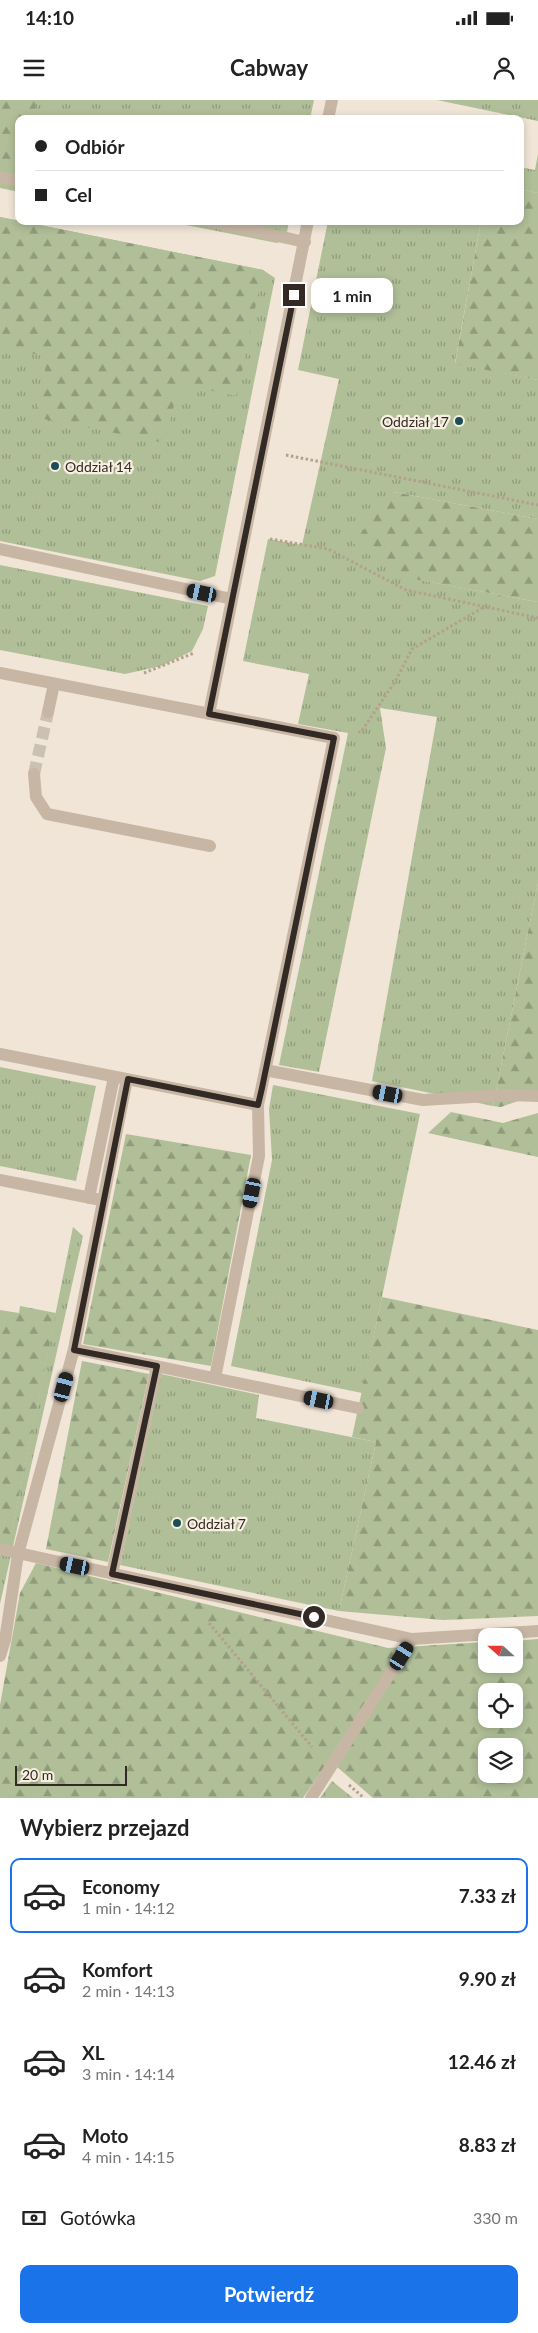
<!DOCTYPE html>
<html lang="pl">
<head>
<meta charset="utf-8">
<style>
  body { margin:0; font-family:Lato,sans-serif; background:#f2f2f2; color:#222; height:100vh; display:flex; flex-direction:column; font-size:19px; white-space:nowrap }
  * { box-sizing:border-box; margin:0 }
  p { font-size:16px; color:#767676 }
  .icon { flex:none; width:28px; height:28px; fill:none; stroke:currentColor; stroke-width:2; stroke-linecap:round; stroke-linejoin:round }
  .map { position:relative; height:1698px; overflow:hidden }
  .panel { display:flex; flex-direction:column; background:#fff; flex:1 }
  .panel>* { flex:none }
  .guide { position:absolute; left:15px; top:15px; width:509px; height:110px; border-radius:10px; box-shadow:0 2px 8px #0003; display:grid; align-content:center; height:110px; padding:0 20px; background:#fff }
  .needle { width:32px; rotate:291deg }
  .buttons { position:absolute; left:478px; top:1528px; display:grid; gap:10px }
  .buttons a { display:grid; place-items:center; width:45px; height:45px; border-radius:10px; background:#fff; box-shadow:0 2px 8px #0003; font-size:25px }
  .scale { position:absolute; left:15px; bottom:12px; width:112px; box-sizing:border-box; padding-left:5px; border:2px solid #332a25; border-top:0; font-size:14px; line-height:18px; white-space:nowrap; color:#332a25; -webkit-text-stroke:4px #f8efe3; paint-order:stroke }
  .end { position:absolute; width:22px; height:22px; margin:-11px; border:6px solid #332a25; background:#fff; box-shadow:0 0 0 2px #fff }
  .from { border-radius:50% }
  .bubble { position:absolute; height:35px; border-radius:10px; background:#fff; box-shadow:0 2px 8px #0003; font-size:16px; font-weight:700; line-height:35px; text-align:center }
  .car { position:absolute; width:15px; height:30px; margin:-15px -8px; border-radius:6px; box-shadow:0 0 4px 1px #0007; background:linear-gradient(#222 24%,#8ab4d8 0 40%,#222 0 76%,#8ab4d8 0 86%,#222 0) }
  .guide b { display:flex; align-items:center; gap:18px; height:48px; font-size:19px }
  .guide b+b { border-top:1px solid #e0e0e0 }
  .guide i { width:12px; height:12px; background:#222 }
  ul { padding:0; list-style:none }
  li { display:flex; align-items:center; gap:15px; height:75px; margin:0 10px 8px; padding:0 10px; border:2px solid transparent; border-radius:10px }
  li div { flex:1 }
  li b { display:block; font-size:19px }
  li em { font-style:normal; font-weight:700 }
  li.on { border-color:#1a73e8 }
  li>.icon { width:45px; height:45px; stroke-width:1.5 }
  h2 { padding:0 20px; font-size:22px; line-height:60px }
  .pay { display:flex; align-items:center; gap:12px; height:55px; padding:0 20px; font-size:19px }
  .pay p { margin-inline-start:auto }
  .action { display:flex; gap:10px; margin-top:auto; padding:10px 20px }
  .action a { flex:1; height:58px; border-radius:10px; background:#1a73e8; color:#fff; font-size:20px; font-weight:700; line-height:58px; text-align:center }
  .status { display:flex; justify-content:space-between; align-items:center; height:35px; padding:0 25px; background:#fff; direction:ltr }
  .status svg { height:14px; fill:currentColor }
  header { display:flex; justify-content:space-between; align-items:center; height:65px; padding:0 20px; background:#fff; font-size:22px; font-weight:700 }
  .map>svg:first-child { display:block }
</style>
</head>
<body>
<div class="status"><b>14:10</b><svg viewBox="0 0 49 12"><path d="M0 12V9h3v3zM5 12V6h3v6zM10 12V3h3v9zM15 12V0h3v12zM26 1h20v11H26zM47 4h2v5h-2z"/></svg></div>
<header><svg class="icon" aria-label="menu" viewBox="0 0 24 24"><path d="M4 6h16M4 12h16M4 18h16"/></svg>Cabway<svg class="icon" aria-label="person" viewBox="0 0 24 24"><circle cx="12" cy="8" r="4"/><path d="M4 21q1-7 8-7t8 7"/></svg></header>
<div class="map">
<svg width="538" height="1698" viewBox="0 0 538 1698">
  <defs>
    <pattern id="grass-tufts" width="24" height="20" patternUnits="userSpaceOnUse" patternTransform="scale(1.25)"><rect width="24" height="20" fill="#b0bf98"/><path d="M3 7l-1-3M5 7V3M7 7l1-3M15 17l-1-3M17 17v-4M19 17l1-3" fill="none" stroke="#909b7c"/></pattern>
    <pattern id="forest-firs" width="22" height="20" patternUnits="userSpaceOnUse" patternTransform="scale(1.25)"><rect width="22" height="20" fill="#b0bf98"/><path d="M5 1l3.5 6h-7zM16 11l3.5 6h-7z" fill="#909b7c"/></pattern>
  </defs>
  <rect width="100%" height="100%" fill="#f0e5d7"/>
  <path fill="url(#grass-tufts)" d="M0,0H314L310,19H19V92L0,88Z
    M437,0H538V21Z
    M538,54V93L520,89V67L535,70Z
    M0,117L263,170L275,178L215,476L200,481L0,441Z
    M166,121H289L286,138L277,143Z
    M328,121H481L455,263L538,280V419L394,392L414,479L538,502V782L493,1006L372,981L437,617L380,608L386,648L319,972L279,965L348,633L298,624L309,574L243,561L268,439L302,445L339,279L298,270Z
    M0,465L208,506L203,529L192,551L161,566L125,574L0,550Z
    M0,967L96,986L76,1081L0,1066Z
    M273,985L420,1014L362,1293L231,1266L272,1060L269,1009Z
    M73,1127L83,1136L0,1504V1432L11,1434Z
    M161,1274L259,1295L256,1318L376,1342L339,1511L120,1465Z
    M332,1681L353,1698H320Z"/>
  <path fill="url(#forest-firs)" fill-rule="evenodd" d="M0,0H37L33,19H19V66L0,62Z
    M520,89L538,93V280L455,264L481,121H520Z
    M0,117L263,170L237,296L179,284L165,343L34,317L48,257L0,247Z
    M394,392L538,419V502L413,479L353,443Z
    M538,782V994L501,1007L493,1006Z
    M451,1012L503,1023L538,1013V1057L428,1033Z
    M126,1034L251,1055L211,1266L83,1244Z
    M382,1197L538,1230V1516L443,1520L339,1511L376,1342L352,1337Z
    M20,1206L56,1213L11,1435L0,1432V1210L19,1213Z
    M82,1261L149,1274L108,1462L46,1449Z
    M36,1463L388,1548L486,1542V1564H514V1541L538,1539V1698H373L329,1660L303,1698H0V1605L20,1493ZM486,1591H514V1619H486ZM486,1646H514V1674H486Z"/>
  <g fill="none" stroke-linecap="round" stroke-linejoin="round">
    <path stroke="#cac0b3" stroke-width="12" stroke-dasharray="12 6" stroke-linecap="butt" d="M34,674L48,612"/>
    <path stroke="#b3a08e" stroke-width="3" stroke-dasharray="2.5 2.5" stroke-linecap="butt" d="M286,355L538,405
      M270,439L328,449L406,490L538,518
      M144,573L194,553
      M358,632H361L396,580L412,549L484,507
      M209,1523L312,1647
      M349,1685L364,1698"/>
    <path stroke="#c8b6a4" stroke-width="12" d="M328,19L332,0
      M0,77L19,81
      M208,121L305,142
      M0,449L232,499
      M0,573L334,638L258,1005L259,1056L215,1278
      M48,612L54,584
      M209,614L308,121
      M34,674L36,697L47,714L210,746
      M0,954L258,1005
      M265,970L423,1000L505,995L538,996
      M0,1080L96,1099
      M89,1098L114,977
      M74,1249L358,1308
      M0,1449L412,1539L538,1531
      M112,1474L157,1266
      M0,1556L5,1540L18,1454L74,1249L127,979
      M311,1698L412,1539"/>
  </g>
  <g fill="none" stroke-linecap="round" stroke-linejoin="round">
    <path stroke="#332a25" stroke-width="6" d="M294,195L209,614L334,638L262,988L258,1005L128,979L74,1250L157,1266L112,1474L314,1517"/>
  </g>
  <g fill="#1c4e53" stroke="#f8efe3" stroke-width="2">
    <circle cx="459" cy="321" r="5"/>
    <circle cx="55" cy="366" r="5"/>
    <circle cx="177" cy="1423" r="5"/>
  </g>
  <g text-anchor="middle" dominant-baseline="central" stroke-width="4.5" stroke-linejoin="round" paint-order="stroke">
    <g font-size="14" fill="#332a25" stroke="#f8efe3" text-anchor="start">
      <text x="449" y="321" text-anchor="end">Oddział 17</text>
      <text x="65" y="366">Oddział 14</text>
      <text x="187" y="1423">Oddział 7</text>
    </g>
  </g>
</svg>
<div class="buttons">
<a><svg class="needle" viewBox="-14 -14 28 28"><path d="M0-13l5 13h-10z" fill="#e53935"/><path d="M0 13l5-13h-10z" fill="#767676"/></svg></a>
<a><svg class="icon" aria-label="locate" viewBox="0 0 24 24"><circle cx="12" cy="12" r="6"/><path d="M12 2v4M12 18v4M2 12h4M18 12h4"/></svg></a>
<a><svg class="icon" aria-label="layers" viewBox="0 0 24 24"><path d="M12 4l9 5-9 5-9-5zM3 14l9 5 9-5"/></svg></a>
</div>
<div class="scale">20 m</div>
<i class="end from" style="left:314px;top:1517px"></i>
<i class="end" style="left:294px;top:195px"></i>
<div class="bubble" style="left:311px;top:178px;width:82px">1 min</div>
<i class="car" style="left:202px;top:493px;rotate:282deg"></i>
<i class="car" style="left:388px;top:994px;rotate:281deg"></i>
<i class="car" style="left:252px;top:1093px;rotate:191deg"></i>
<i class="car" style="left:64px;top:1287px;rotate:15deg"></i>
<i class="car" style="left:319px;top:1300px;rotate:282deg"></i>
<i class="car" style="left:75px;top:1466px;rotate:282deg"></i>
<i class="car" style="left:402px;top:1556px;rotate:32deg"></i>
<div class="guide">
<b><i class="from"></i>Odbiór</b>
<b><i></i>Cel</b>
</div>
</div>
<section class="panel">
<h2>Wybierz przejazd</h2>
<ul>
<li class="on"><svg class="icon" aria-label="car" viewBox="0 0 24 24"><path d="M5 17H2v-5l4-1 3-4h7l3 4 3 1v5h-3M9 17h6M6 11h13"/><circle cx="7" cy="17" r="2"/><circle cx="17" cy="17" r="2"/></svg><div><b>Economy</b><p>1 min · 14:12</p></div><em>7.33 zł</em></li>
<li><svg class="icon" aria-label="car" viewBox="0 0 24 24"><path d="M5 17H2v-5l4-1 3-4h7l3 4 3 1v5h-3M9 17h6M6 11h13"/><circle cx="7" cy="17" r="2"/><circle cx="17" cy="17" r="2"/></svg><div><b>Komfort</b><p>2 min · 14:13</p></div><em>9.90 zł</em></li>
<li><svg class="icon" aria-label="car" viewBox="0 0 24 24"><path d="M5 17H2v-5l4-1 3-4h7l3 4 3 1v5h-3M9 17h6M6 11h13"/><circle cx="7" cy="17" r="2"/><circle cx="17" cy="17" r="2"/></svg><div><b>XL</b><p>3 min · 14:14</p></div><em>12.46 zł</em></li>
<li><svg class="icon" aria-label="car" viewBox="0 0 24 24"><path d="M5 17H2v-5l4-1 3-4h7l3 4 3 1v5h-3M9 17h6M6 11h13"/><circle cx="7" cy="17" r="2"/><circle cx="17" cy="17" r="2"/></svg><div><b>Moto</b><p>4 min · 14:15</p></div><em>8.83 zł</em></li>
</ul>
<div class="pay"><svg class="icon" aria-label="cash" viewBox="0 0 24 24"><path d="M3 7h18v10H3z"/><circle cx="12" cy="12" r="2"/></svg>Gotówka<p>330 m</p></div>
<div class="action"><a>Potwierdź</a></div>
</section>
</body>
</html>
